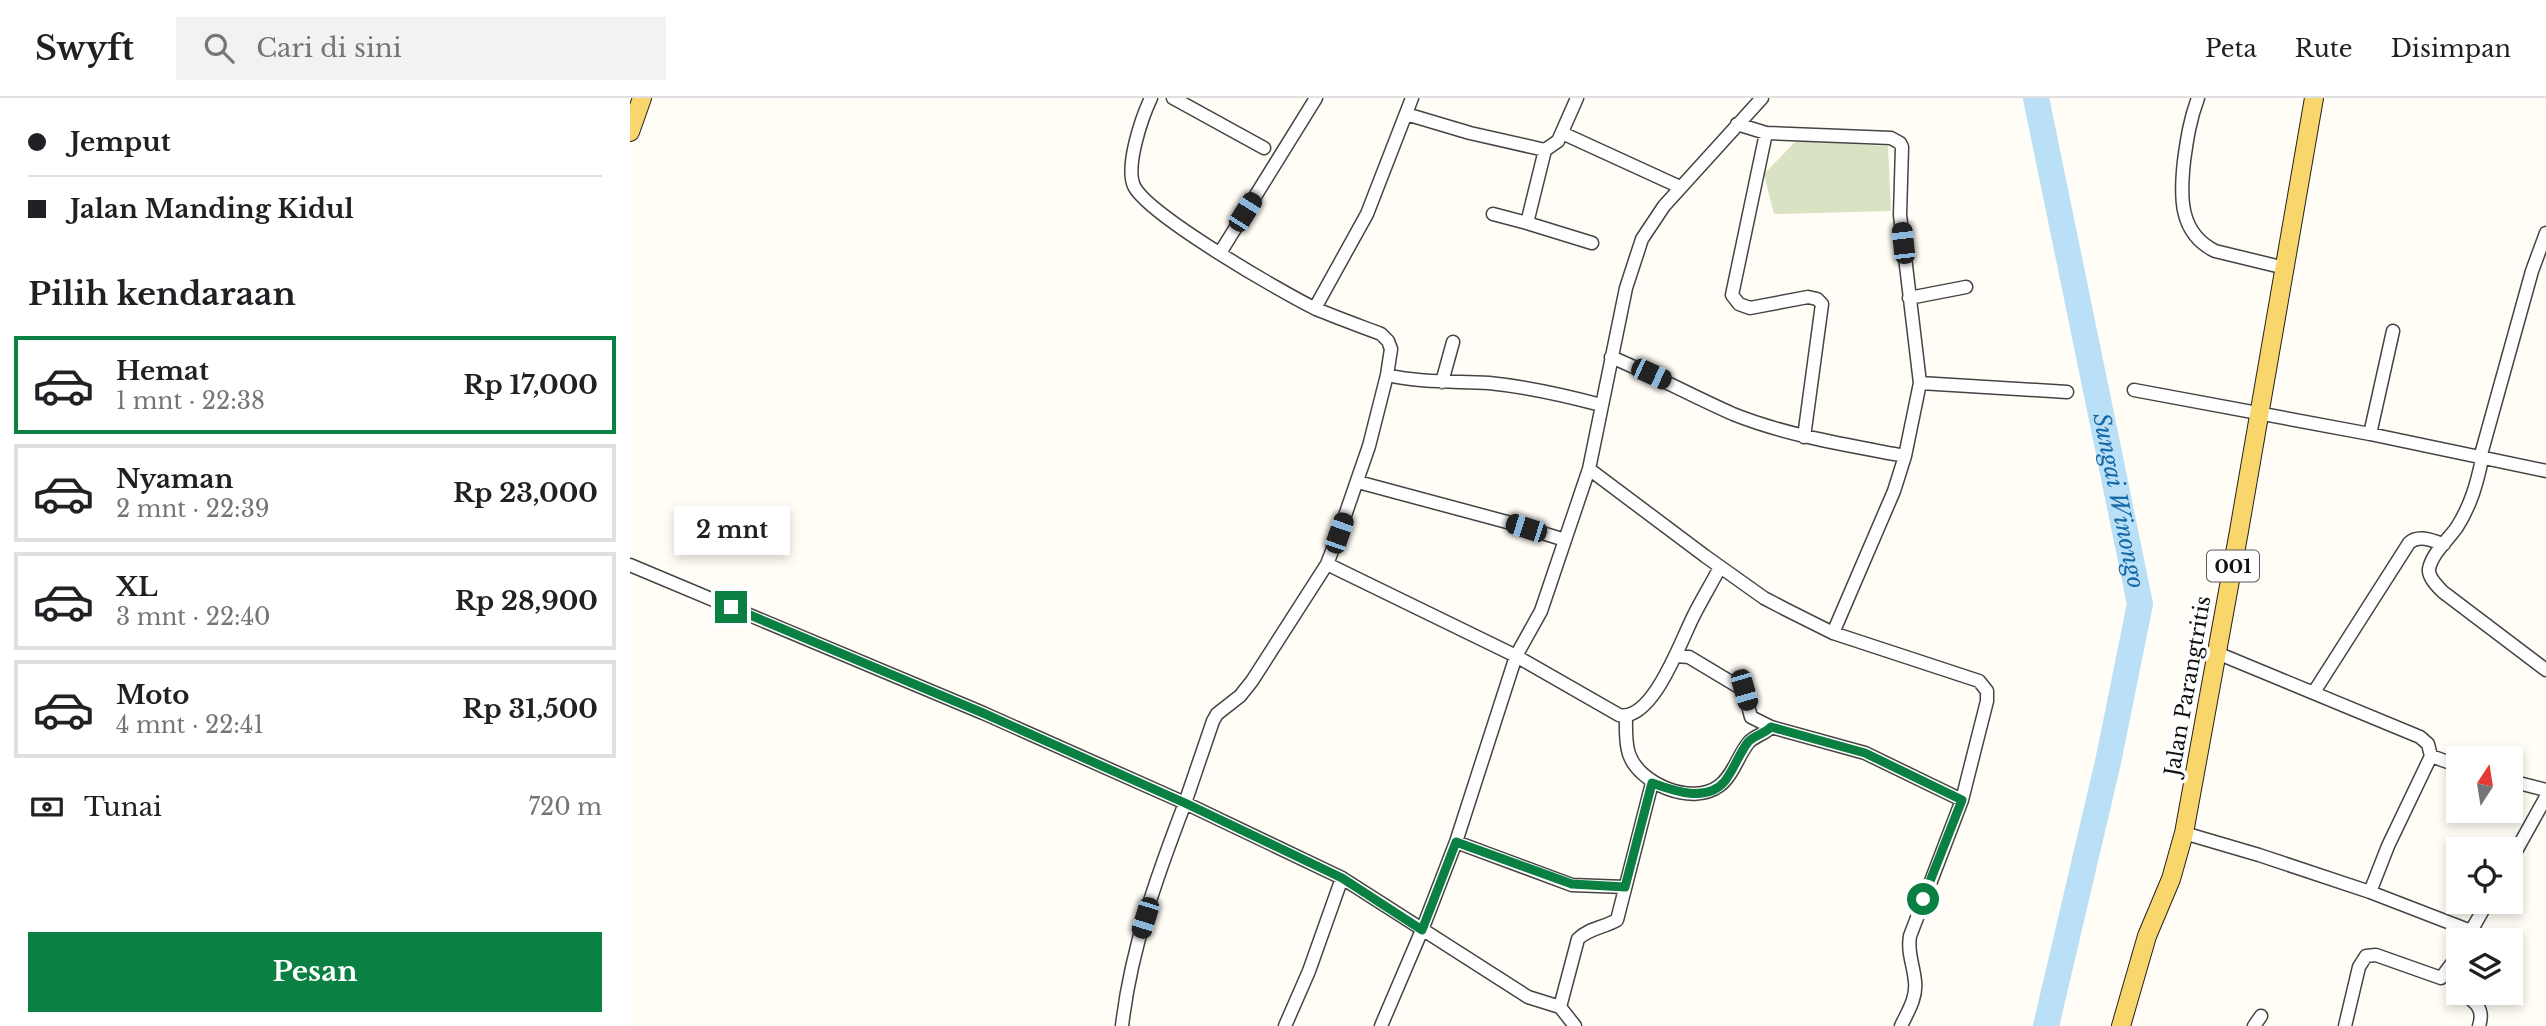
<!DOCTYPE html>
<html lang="id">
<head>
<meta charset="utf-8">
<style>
  body { margin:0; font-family:"Libre Baskerville",serif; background:#f2f2f2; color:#202124; height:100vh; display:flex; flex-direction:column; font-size:26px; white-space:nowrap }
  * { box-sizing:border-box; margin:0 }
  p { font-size:23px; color:#757577 }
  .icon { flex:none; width:38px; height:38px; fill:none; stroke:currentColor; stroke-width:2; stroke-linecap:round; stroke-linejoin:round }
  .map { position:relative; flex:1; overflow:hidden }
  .panel { display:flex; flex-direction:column; background:#fff; width:630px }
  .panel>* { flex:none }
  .hud { display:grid; align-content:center; height:154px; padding:0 28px; background:#fff }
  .needle { width:46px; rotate:12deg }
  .fabs { position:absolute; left:1816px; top:648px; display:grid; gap:14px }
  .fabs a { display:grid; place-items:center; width:77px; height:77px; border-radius:0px; background:#fff; box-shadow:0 4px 10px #0003; font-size:35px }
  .end { position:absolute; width:32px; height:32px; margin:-16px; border:9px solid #0b8043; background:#fff; box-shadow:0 0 0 4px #fff }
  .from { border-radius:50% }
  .bubble { position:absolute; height:49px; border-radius:0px; background:#fff; box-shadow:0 4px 10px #0003; font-size:23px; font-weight:800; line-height:49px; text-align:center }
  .car { position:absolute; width:21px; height:42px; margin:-21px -10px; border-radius:9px; box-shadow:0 0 5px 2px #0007; background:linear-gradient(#222 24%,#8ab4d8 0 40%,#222 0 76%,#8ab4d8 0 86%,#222 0) }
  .hud b { display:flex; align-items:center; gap:24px; height:66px; font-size:26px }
  .hud b+b { border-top:2px solid #e0e0e0 }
  .hud i { width:18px; height:18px; background:#202124 }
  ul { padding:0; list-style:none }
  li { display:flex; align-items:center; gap:21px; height:98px; margin:0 14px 10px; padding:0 14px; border:4px solid #e0e0e0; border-radius:0px }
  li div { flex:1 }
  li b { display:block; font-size:26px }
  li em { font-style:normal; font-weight:800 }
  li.on { border-color:#0b8043 }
  li>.icon { width:63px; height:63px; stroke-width:1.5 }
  h2 { padding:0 28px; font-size:32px; line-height:84px }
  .pay { display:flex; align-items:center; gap:18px; height:77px; padding:0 28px; font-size:26px }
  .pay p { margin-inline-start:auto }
  .action { display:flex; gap:14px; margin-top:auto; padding:14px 28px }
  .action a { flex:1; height:80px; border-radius:0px; background:#0b8043; color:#fff; font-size:28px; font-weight:800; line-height:80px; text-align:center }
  header { display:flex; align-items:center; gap:42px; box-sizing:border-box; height:98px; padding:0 35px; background:#fff; border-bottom:2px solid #e0e0e0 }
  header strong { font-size:33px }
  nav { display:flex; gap:38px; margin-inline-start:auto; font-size:24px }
  .search { width:490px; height:63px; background:#f2f2f2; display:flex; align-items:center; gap:18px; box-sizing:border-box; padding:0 24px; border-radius:0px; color:#757577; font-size:26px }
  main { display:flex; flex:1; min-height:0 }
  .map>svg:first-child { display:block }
</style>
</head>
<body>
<header>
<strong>Swyft</strong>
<div class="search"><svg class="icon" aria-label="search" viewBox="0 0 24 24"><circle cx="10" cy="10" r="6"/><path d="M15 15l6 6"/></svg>Cari di sini</div>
<nav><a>Peta</a><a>Rute</a><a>Disimpan</a></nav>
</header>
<main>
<section class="panel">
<div class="hud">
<b><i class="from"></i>Jemput</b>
<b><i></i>Jalan Manding Kidul</b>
</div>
<h2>Pilih kendaraan</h2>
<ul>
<li class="on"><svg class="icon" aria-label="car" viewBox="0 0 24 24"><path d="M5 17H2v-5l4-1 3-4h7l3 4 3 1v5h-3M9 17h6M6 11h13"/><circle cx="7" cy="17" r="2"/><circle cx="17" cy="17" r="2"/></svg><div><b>Hemat</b><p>1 mnt · 22:38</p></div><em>Rp 17,000</em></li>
<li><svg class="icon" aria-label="car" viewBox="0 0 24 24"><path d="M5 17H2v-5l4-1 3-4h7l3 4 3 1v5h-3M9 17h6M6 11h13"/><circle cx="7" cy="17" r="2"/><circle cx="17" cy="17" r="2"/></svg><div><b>Nyaman</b><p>2 mnt · 22:39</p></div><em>Rp 23,000</em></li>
<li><svg class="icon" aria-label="car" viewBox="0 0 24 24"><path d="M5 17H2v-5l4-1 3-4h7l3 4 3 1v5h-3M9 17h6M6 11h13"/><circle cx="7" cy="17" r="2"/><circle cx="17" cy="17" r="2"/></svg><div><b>XL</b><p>3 mnt · 22:40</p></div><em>Rp 28,900</em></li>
<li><svg class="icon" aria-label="car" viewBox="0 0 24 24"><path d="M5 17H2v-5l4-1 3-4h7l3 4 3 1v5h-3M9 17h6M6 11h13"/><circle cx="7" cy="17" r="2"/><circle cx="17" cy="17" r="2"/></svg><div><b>Moto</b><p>4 mnt · 22:41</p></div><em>Rp 31,500</em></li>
</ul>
<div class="pay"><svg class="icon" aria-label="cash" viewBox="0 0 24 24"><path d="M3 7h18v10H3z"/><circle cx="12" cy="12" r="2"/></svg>Tunai<p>720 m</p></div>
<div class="action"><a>Pesan</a></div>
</section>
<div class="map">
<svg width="1916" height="928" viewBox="0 0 1916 928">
  <rect width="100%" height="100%" fill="#fffdf5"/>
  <path fill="#d9e3c4" d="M1166,43L1258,48L1261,113L1144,116L1134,76Z"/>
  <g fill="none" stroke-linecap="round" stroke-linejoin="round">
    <path stroke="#b9e0f7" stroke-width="26" id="s1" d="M1406,0L1510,506L1478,664L1416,928"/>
    <g stroke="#444" stroke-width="15">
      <path id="minor" d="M521,0C512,19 495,68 504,88C518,117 653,195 686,211C708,220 730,228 751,236L758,243L761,251L757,277L739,348L709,435L697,466L622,583L610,598L587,616L583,623L555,705L712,780L898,899L930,909
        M543,0L634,50
        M1568,0C1560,21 1557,41 1554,63C1550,99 1549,135 1585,153L1655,170
        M776,16L840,35L915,52L928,43L947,0
        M1107,26L1136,35L1261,40L1270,45L1272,49L1270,117L1290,285L1275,358L1264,393L1203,535
        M932,35L1050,89
        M1136,35L1102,197L1109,206L1120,210L1178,199L1187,201L1192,206L1174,339
        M915,52L897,125L962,145
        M863,116L897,125
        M590,155L686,0
        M1279,200L1336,189
        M685,210L737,116L782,0
        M981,259C1022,276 1062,298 1103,316C1158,338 1217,347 1275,358
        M757,277C791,285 825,283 859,285C898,289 934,297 971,307
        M812,284L823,244
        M1290,285L1437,294
        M1504,292L1740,336L1916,373
        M1740,336L1763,233
        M1850,360L1902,173L1916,135
        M1852,361C1847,385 1841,407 1827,429C1819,441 1802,455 1799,471C1798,479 1807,488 1813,494L1916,572
        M959,371L1075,458L1134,500L1155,511L1203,535L1349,583L1357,593V603L1332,702L1280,838C1277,855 1284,868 1285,884C1287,900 1277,915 1271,928
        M728,384L877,424L935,442
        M697,466L886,558L989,617C1023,624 1051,542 1064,517C1072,501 1082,485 1090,469
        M0,467L353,615L555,705C527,778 501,850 492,928
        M1046,558L1059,559L1114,592L1121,619L1141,629L1235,655L1332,702
        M1684,594L1779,445C1789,436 1802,443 1814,446
        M996,618C996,631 995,644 999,656C1009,686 1062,708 1089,688C1103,678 1108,657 1119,644C1126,637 1135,636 1141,629
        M1801,658L1829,668
        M1881,683L1916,692
        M1554,735L1629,757L1740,794L1758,748L1801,658L1798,646L1790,639L1587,555
        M826,744L942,787L995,789
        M1881,762L1916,699
        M1740,794L1841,833
        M1836,842L1858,803
        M1831,894C1845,904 1855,910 1849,928
        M655,928L679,873L712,780
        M751,928L792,832L826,744L886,558L911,513L959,371L996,190L1012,141L1034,108L1132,0
        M945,928L930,909L948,841C959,830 973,830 987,822L1022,685
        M1624,928L1631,918
        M1715,928L1729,869L1736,858L1746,857L1811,880L1829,856"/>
    </g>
    <g stroke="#222" stroke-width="20">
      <path id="primary" d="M0,34L12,0
        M1491,928L1517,838L1541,781L1554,735L1609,433L1684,0"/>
    </g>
    <use href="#minor" stroke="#fff" stroke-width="12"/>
    <use href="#primary" stroke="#f9d66b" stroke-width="18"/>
  </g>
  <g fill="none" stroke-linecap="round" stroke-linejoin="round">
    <path stroke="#0b8043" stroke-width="9" d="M101,509L353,615L555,705L712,780L792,832L826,744L942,786L995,789L1022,685C1044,693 1077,705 1095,683C1104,671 1109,656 1118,644C1125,637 1134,636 1141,629L1235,655L1332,702L1293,801"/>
  </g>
  <g text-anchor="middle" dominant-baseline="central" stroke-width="7" stroke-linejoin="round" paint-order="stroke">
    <rect fill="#fff" stroke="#585858" stroke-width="2" x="1577" y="452.5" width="52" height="31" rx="5"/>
    <g font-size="19" font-weight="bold" fill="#111">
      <text x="1603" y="468">001</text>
    </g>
    <g font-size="21" fill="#111" stroke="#fff">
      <text transform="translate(1558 588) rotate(-80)">Jalan Parangtritis</text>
    </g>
    <g font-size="23" font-style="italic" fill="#1768a6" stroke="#fff">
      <text stroke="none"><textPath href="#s1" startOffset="411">Sungai Winongo</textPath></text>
    </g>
  </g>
</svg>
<div class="fabs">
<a><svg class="needle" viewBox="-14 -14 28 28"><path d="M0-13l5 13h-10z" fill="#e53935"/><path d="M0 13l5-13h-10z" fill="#757577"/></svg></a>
<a><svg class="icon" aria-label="locate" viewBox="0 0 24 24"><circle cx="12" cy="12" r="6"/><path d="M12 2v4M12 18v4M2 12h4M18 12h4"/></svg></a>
<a><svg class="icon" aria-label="layers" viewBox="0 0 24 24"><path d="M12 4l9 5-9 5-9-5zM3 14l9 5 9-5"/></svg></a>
</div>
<i class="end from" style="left:1293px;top:801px"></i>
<i class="end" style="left:101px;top:509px"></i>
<div class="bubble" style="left:44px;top:408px;width:116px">2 mnt</div>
<i class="car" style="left:615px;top:114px;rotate:32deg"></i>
<i class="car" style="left:1273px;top:145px;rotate:354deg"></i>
<i class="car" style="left:1021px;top:276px;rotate:115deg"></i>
<i class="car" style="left:896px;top:430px;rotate:288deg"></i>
<i class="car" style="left:709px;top:435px;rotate:19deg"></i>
<i class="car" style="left:1114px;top:592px;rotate:164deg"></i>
<i class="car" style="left:515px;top:820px;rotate:197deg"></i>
</div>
</main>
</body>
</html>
